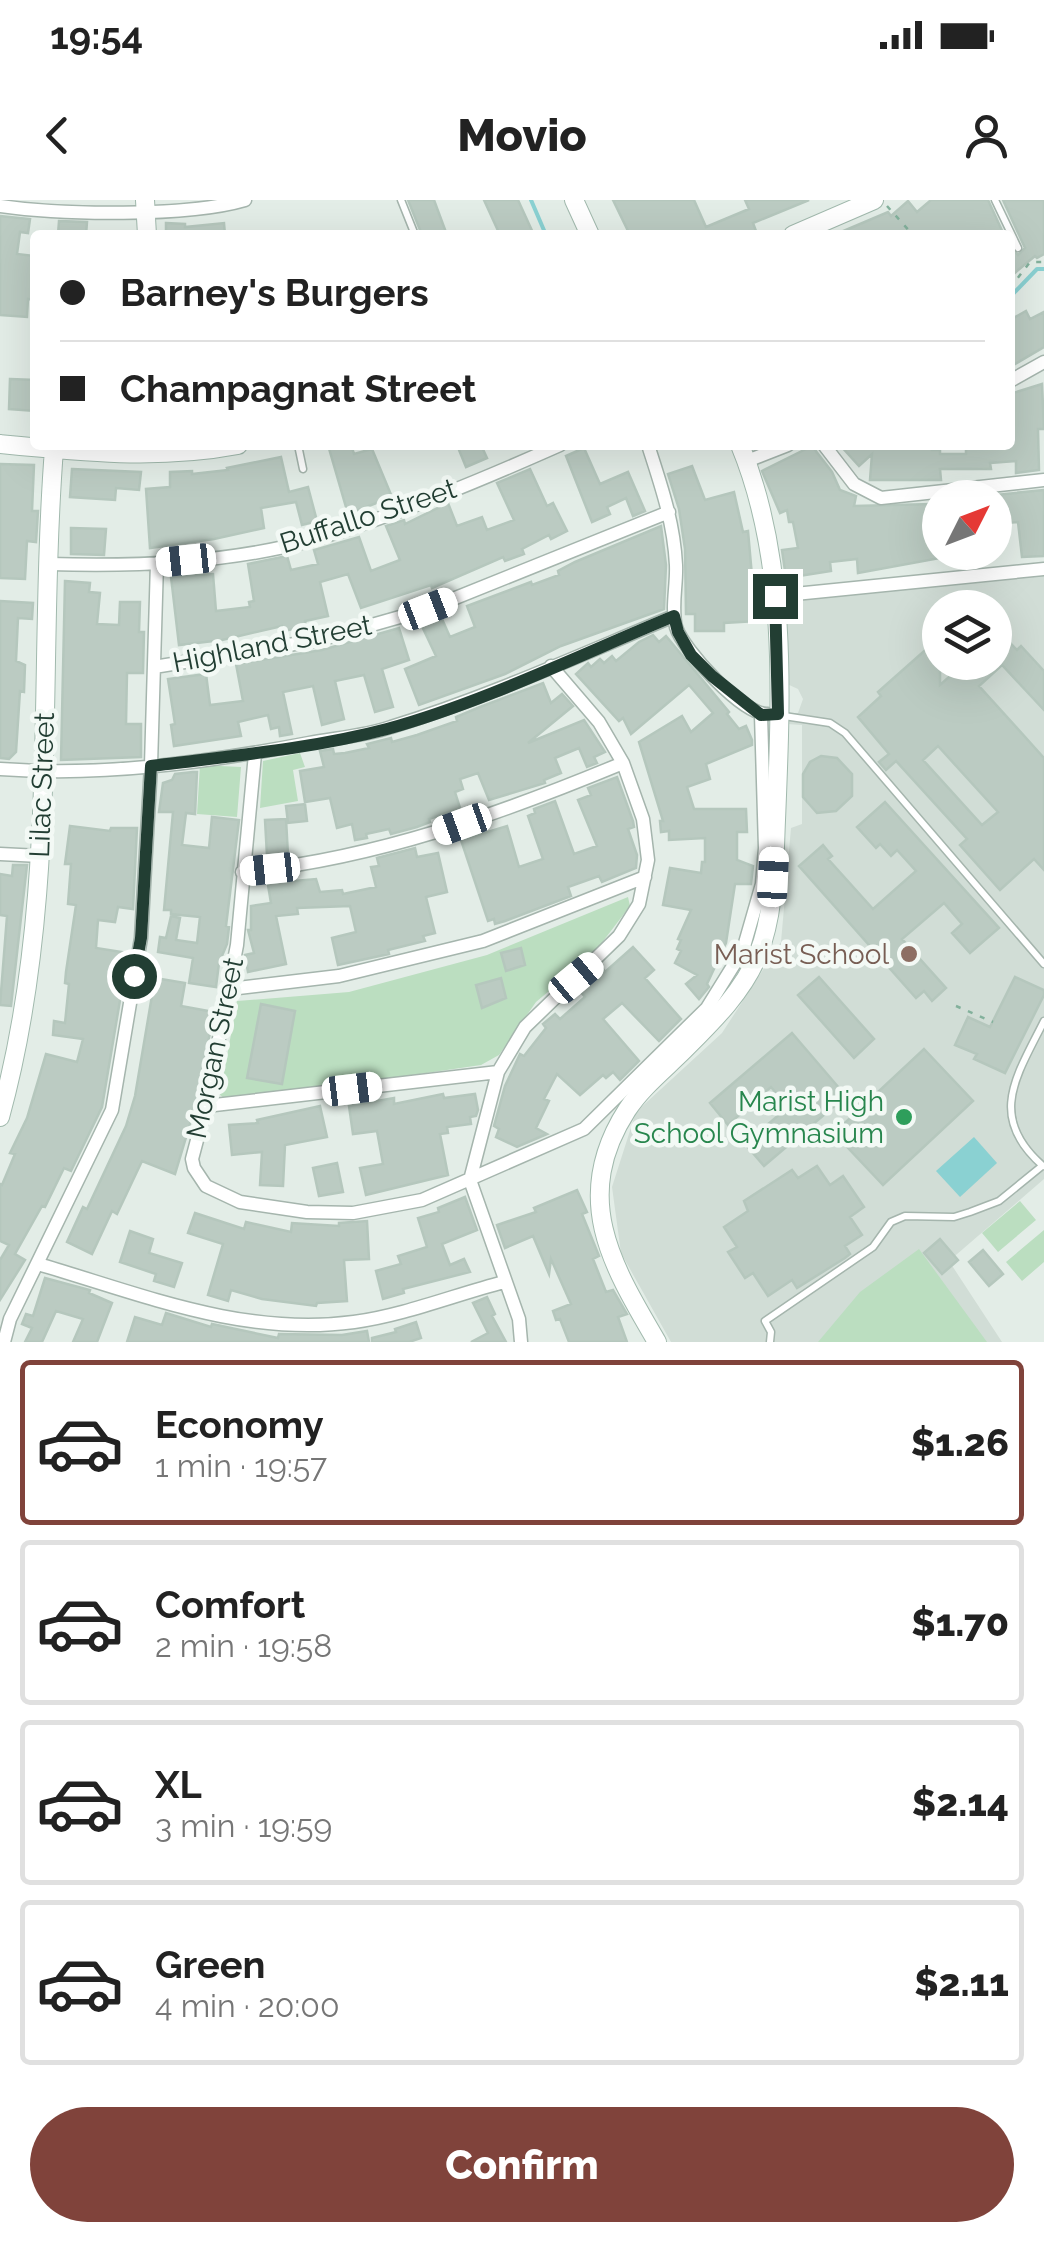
<!DOCTYPE html>
<html lang="en">
<head>
<meta charset="utf-8">
<style>
  body { margin:0; font-family:Raleway,sans-serif; background:#f6f6f6; color:#222; height:100vh; display:flex; flex-direction:column; font-size:38px; white-space:nowrap }
  * { box-sizing:border-box; margin:0 }
  p { font-size:32px; color:#767676 }
  .icon { flex:none; width:55px; height:55px; fill:none; stroke:currentColor; stroke-width:2; stroke-linecap:round; stroke-linejoin:round }
  .map { position:relative; height:1142px; overflow:hidden }
  .sheet { display:flex; flex-direction:column; background:#fff; flex:1 }
  .sheet>* { flex:none }
  .banner { position:absolute; left:30px; top:30px; width:985px; height:220px; border-radius:10px; box-shadow:0 10px 40px #0002; display:grid; align-content:center; height:220px; padding:0 30px; background:#fff }
  .needle { width:65px; rotate:48deg }
  .buttons { position:absolute; left:922px; top:280px; display:grid; gap:20px }
  .buttons a { display:grid; place-items:center; width:90px; height:90px; border-radius:50%; background:#fff; box-shadow:0 10px 40px #0002; font-size:50px }
  .end { position:absolute; width:45px; height:45px; margin:-22px; border:12px solid #223e33; background:#fff; box-shadow:0 0 0 5px #fff }
  .from { border-radius:50% }
  .car { position:absolute; width:30px; height:60px; margin:-30px -15px; border-radius:12px; box-shadow:0 0 8px 2px #0007; background:linear-gradient(#fff 24%,#345 0 40%,#fff 0 76%,#345 0 86%,#fff 0) }
  .banner b { display:flex; align-items:center; gap:35px; height:95px; font-size:38px }
  .banner b+b { border-top:2px solid #e0e0e0 }
  .banner i { width:25px; height:25px; background:#222 }
  ul { padding:18px 0 0; list-style:none }
  li { display:flex; align-items:center; gap:30px; height:165px; margin:0 20px 15px; padding:0 10px; border:5px solid #e0e0e0; border-radius:10px }
  li div { flex:1 }
  li b { display:block; font-size:38px }
  li em { font-style:normal; font-weight:800 }
  li.active { border-color:#80433b }
  li>.icon { width:90px; height:90px; stroke-width:1.5 }
  .button { display:flex; gap:20px; margin-top:auto; padding:20px 30px }
  .button a { flex:1; height:115px; border-radius:60px; background:#80433b; color:#fff; font-size:40px; font-weight:800; line-height:115px; text-align:center }
  .status { display:flex; justify-content:space-between; align-items:center; height:70px; padding:0 50px; background:#fff; direction:ltr }
  .status svg { height:28px; fill:currentColor }
  header { display:flex; justify-content:space-between; align-items:center; height:130px; padding:0 30px; background:#fff; font-size:45px; font-weight:800 }
  .map>svg:first-child { display:block }
</style>
</head>
<body>
<div class="status"><b>19:54</b><svg viewBox="0 0 49 12"><path d="M0 12V9h3v3zM5 12V6h3v6zM10 12V3h3v9zM15 12V0h3v12zM26 1h20v11H26zM47 4h2v5h-2z"/></svg></div>
<header><svg class="icon" aria-label="back" viewBox="0 0 24 24"><path d="M15 5l-7 7 7 7"/></svg>Movio<svg class="icon" aria-label="person" viewBox="0 0 24 24"><circle cx="12" cy="8" r="4"/><path d="M4 21q1-7 8-7t8 7"/></svg></header>
<div class="map">
<svg width="1044" height="1142" viewBox="0 0 1044 1142">
  <rect width="100%" height="100%" fill="#e3ede7"/>
  <path fill="#d1ddd6" fill-rule="evenodd" d="M1044,374V979L949,1061L1002,1142H671L621,1053L612,987L636,912L722,833L781,742L791,628L802,624V525L787,524V513H798L803,499L798,489L787,484L786,400ZM940,408H995V462H940Z"/>
  <path fill="#bbdec0" d="M300,553L305,567L293,570L298,601L260,608L263,561Z
    M200,565L241,567L237,617L197,614Z
    M628,697L630,706L594,753L536,802L499,855L481,865L229,902L220,895L237,801L349,792L487,755Z
    M1020,1001L1036,1020L998,1052L982,1033Z
    M1044,1030V1062L1022,1081L1006,1062Z
    M919,1049L987,1142H818L860,1092Z"/>
  <path fill="#8ad1d2" d="M974,937L997,963L960,997L936,971Z"/>
  <g fill="none" stroke-linecap="round" stroke-linejoin="round">
    <path stroke="#8ad1d2" stroke-width="4" d="M531,0L546,35
      M1010,97L1037,69H1044"/>
  </g>
  <path fill="#bbcbc2" stroke="#b5c7bd" stroke-width="2.5" fill-rule="evenodd" d="M408,0H434L447,35H422Z
    M484,0H518L534,35H500Z
    M613,0H694L706,27L749,9L745,0H809L753,23L756,31L746,35H630Z
    M931,0H988L1004,35H834L888,12L891,16L908,1L917,12Z
    M1003,0H1044V54L1037,58L1035,56L1010,77V47L1018,55L1025,48Z
    M0,16L30,19L28,33L20,32L17,54L35,56V100L28,99L27,117L0,115Z
    M59,21L87,22L86,35H58Z
    M166,23L185,24V27L224,23L225,35H166Z
    M1026,111L1030,119L1044,112V147L1010,167V120Z
    M10,179L35,180V211L9,209Z
    M1042,184L1044,229H1038L1039,270L1016,273V261L990,263L991,269H940L941,280H870L872,254L859,266L840,245H932V250H940V254H966V245H1010V194Z
    M328,245H351L354,254L372,249L392,297L348,314Z
    M457,245H481L487,258L466,267Z
    M812,246L832,272L840,290L856,296L854,306L932,304L935,339L940,338V358L858,373L857,359L830,362L831,371L786,378L782,350L798,348L793,322H789L787,310L780,313L762,271Z
    M584,248L600,284L628,272L645,311L633,316L626,298L607,307L610,314L592,322L566,256Z
    M281,257L289,292L308,287L317,321L302,325L296,302L261,308L264,328L214,339L150,348L146,289L170,287V272L192,271V274L228,270L227,268Z
    M0,264L34,265L32,311H38L36,342L27,341L25,379L0,378Z
    M692,266L705,300L734,292L743,332L748,331L756,421L724,423V431H695V414H686L685,349L679,309L668,274Z
    M72,269L141,272L139,290L116,288L115,300L70,297Z
    M530,269L547,306L553,303L567,331L551,339L549,335L522,349L524,354L505,361L503,357L432,388L431,385L361,408L348,374L320,382L328,416L305,421L306,426L284,431L282,426L222,440L179,445L171,377L213,374L216,411L250,407L249,402L254,401L248,364L287,356L291,370L318,364L314,350L359,337L371,371L400,360L386,326L404,320L405,324L448,303L457,326L482,317L487,330L514,320L497,283Z
    M1044,290V356L1022,357L1018,322L996,324L995,295Z
    M661,326L666,365L664,409L561,446L505,474L419,505L405,469L436,456L420,422L435,417L438,421L442,419L450,437L475,427L467,406L531,382L532,385L559,375L558,371L575,362Z
    M71,328L106,329L104,355L71,354Z
    M65,381L90,383L89,392L100,393L97,424L119,425L120,402H140L139,432H144L143,473H127L126,524H141V557L61,560Z
    M0,401L33,403L32,419L18,418L16,461L25,465L24,492L20,491L16,552L9,559L0,558Z
    M995,427L1017,450L1021,446L1044,471V510L1002,465L979,486L1044,558V670L1034,659L1000,690L960,645L967,639L896,561L886,570L879,562L889,554L858,517L881,496L878,492L940,437V485L966,462H995ZM938,546L998,612L982,625L923,560Z
    M399,428L409,460L382,469L393,507L375,512L364,475L335,481L344,519L322,525L313,486L283,492L292,534L280,536L279,527L271,529L268,515L238,522L241,536L174,546L171,525L175,524L168,479L206,474L210,505L243,501L236,464L322,450Z
    M653,435L659,442L666,436L729,512L727,514L739,529L746,526L752,540V545L706,564L710,579L687,587L694,609H746L747,632H737V660L753,666L751,684H735L726,743L707,784L709,787L699,799L686,784L697,775L675,763L681,751L677,749L681,740L678,739L691,710L663,705L670,668L701,673L702,662H705V638L669,640V631L661,632L660,621H663L639,542L682,516L691,532L713,513L689,485L631,534L623,518L619,521L576,474L588,463L591,467L600,459L604,463L612,456L616,461L639,442Z
    M543,483L551,503L562,494L573,506L528,543L584,520L605,552L594,557L597,563L587,567L579,548L555,558L561,573L544,580L545,583L489,600L478,573L460,579L463,589L455,592L460,608L429,619L430,622L417,627L391,634L389,629L366,634L367,638L355,640L352,624L337,628L330,598L305,602L300,571L324,567L320,551L333,549L334,554L345,553L369,548L367,544L391,538L392,542L417,535L457,521L456,517L480,507Z
    M821,556L837,558L852,574V596L836,611L817,613L803,597V574L810,562Z
    M193,572H197L195,614L186,613L182,645L209,648L212,617L239,620L226,726L229,727L227,744L219,763L216,787L189,783L193,758L158,752L160,737L166,738L171,716L180,718L176,740L197,743L200,717L171,714V710H164L173,612H159L163,583L172,580L175,574Z
    M617,577L633,621L634,627L628,629L637,655L636,668L602,682L599,676L568,687L571,696L505,721L495,724L494,719L488,721L461,640L507,626L519,667L543,659L528,616L535,613L534,609L555,601L574,654L597,646L578,600L591,595L588,588Z
    M885,602L999,728L970,753L952,733L962,724L944,703L902,739L946,788L932,801L924,791L916,798L799,666L823,645L832,656L828,659L873,709L916,671L897,650L891,656L880,644L876,648L857,627Z
    M305,604L307,621L288,623L286,606Z
    M286,619L288,655L267,656L265,620Z
    M70,626L110,631L111,628H137L133,709L118,707L115,722L98,720L96,748L128,753L102,907L71,971L64,968L45,1007L42,1006L15,1054L25,1060L0,1100V1060L9,1045L0,1041V984L2,985L15,954L10,953L27,918L46,854L77,862L83,839L53,835L54,821L65,823L69,784L65,783L66,772L76,705L68,704L71,664H65Z
    M415,648L417,657L438,653L447,692L426,697L435,733L423,736L425,741L388,750L389,754L338,765L332,738L356,732L350,706L297,708L298,714L276,716L286,764L248,772L245,755L254,753L248,730H251V706L271,703L267,679L293,676L294,681L316,679L320,692L342,690L343,694L376,687L371,667L379,666L377,658Z
    M13,665H27L11,806L0,805L7,716L0,715V674L12,676Z
    M633,747L654,770L645,778L681,819L659,841L622,803L603,819L639,861L620,880L613,872L606,878L603,875L580,895L557,874L544,899L549,901L536,928L547,934L517,947L496,937L499,929L494,926L505,886L520,854L524,856L546,828L543,824L555,814L560,819L585,797L579,790L603,769L605,772Z
    M521,748L525,765L506,771L501,753Z
    M819,777L874,839L854,858L798,795Z
    M1015,777L1044,790V795L1005,873L974,859L977,854L955,845L968,817L990,827Z
    M155,778L185,783L181,806L214,812L196,904L175,974L142,961L117,1014L112,1011L92,1054L67,1042L83,1007L87,1009L126,926L135,896Z
    M501,778L506,798L482,808L476,785Z
    M261,804L295,811L282,884L247,878Z
    M792,833L846,896L764,966L745,944L788,907L771,887L728,925L710,903Z
    M924,849L973,901L883,985L834,933Z
    M443,894L444,898L475,894L478,910L476,916L470,917L471,924L447,927L448,933L440,934L448,975L366,995L360,968L383,964L377,931L353,934L349,906L394,898V904Z
    M320,906L327,937L285,945L283,986L260,985L262,952L232,955L229,925L258,923L257,920Z
    M337,963L343,992L319,996L313,968Z
    M817,966L830,985L843,976L864,1007L850,1017L862,1035L845,1046L850,1054L845,1058L797,1088L792,1080L768,1096L753,1073L745,1078L728,1052L737,1047L724,1027L748,1011L744,1001L792,970L798,978Z
    M577,990L587,1012L582,1014L599,1056L593,1059L606,1092L613,1090L627,1114L618,1117L627,1142H569L560,1119L556,1120L553,1111L571,1104L551,1059L549,1074L533,1036L505,1048L497,1025L536,1012L534,1008Z
    M465,997L477,1030L442,1044L450,1065L464,1059L470,1072L403,1089L404,1093L383,1099L376,1071L401,1064L398,1056L427,1047L418,1018L439,1012L438,1008Z
    M195,1013L244,1029L246,1022L291,1032L292,1023L339,1026V1023L367,1021L369,1059L344,1060L347,1101L317,1103L316,1106L262,1099L231,1090L228,1101L208,1095L223,1044L188,1033Z
    M130,1031L153,1039L149,1053L182,1063L174,1087L154,1081L156,1074L120,1062Z
    M940,1039L958,1060L942,1074L924,1053Z
    M983,1050L1003,1074L989,1086L969,1062Z
    M45,1078L90,1090L89,1093L112,1103L97,1142H73L83,1119L56,1111L42,1142H25L32,1128L22,1124L26,1114L33,1116Z
    M487,1097L495,1114L492,1116L506,1142H471L488,1133L473,1103Z
    M166,1113L211,1127L212,1124L278,1138L279,1134L342,1135L367,1131L369,1142H127L135,1117L162,1125Z
    M416,1122L421,1138L409,1142H372V1138L396,1132L395,1129Z"/>
  <g fill="none" stroke-linecap="round" stroke-linejoin="round">
    <g stroke="#a5b5ad" stroke-width="9">
      <path id="lane" d="M401,0L415,35
        M995,0L1018,48
        M298,245L303,269
        M784,516L830,523L845,533L1044,764
        M1043,966C987,917 1016,877 1044,821
        M770,1142L771,1132L765,1121L873,1047L891,1022L905,1016L954,1017L970,1012L999,1001L1042,966"/>
    </g>
    <g stroke="#a5b5ad" stroke-width="15">
      <path id="street" d="M0,6C61,15 187,17 245,0
        M1010,181L1044,162
        M648,245C661,285 674,323 676,365C677,385 671,407 676,427C683,450 744,516 768,514
        M824,245L854,284L881,298L1044,280
        M747,261L788,245
        M49,364C137,367 231,363 316,339C400,314 481,280 560,245
        M775,396L1044,369
        M154,467L319,440L428,409L669,312
        M255,554L237,745L206,906L192,959L194,968L206,986L240,1002L307,1012L353,1013L422,1000L584,929L707,808L743,750L762,684L765,648L761,515
        M0,569C102,577 209,562 309,543C336,538 365,536 391,527C488,497 580,455 674,416
        M0,654L40,656
        M242,672C375,659 500,614 623,563
        M230,789L339,776L483,741L645,677
        M206,906L498,872
        M38,1064C141,1094 244,1137 354,1122C405,1115 454,1095 504,1082
        M4,1142L10,1119L112,910L141,738L151,565L157,363
        M521,1142L519,1119L470,980L498,872L525,827L619,736L639,704L648,660L643,619L623,563L599,522L551,466"/>
    </g>
    <g stroke="#a1b9ad" stroke-width="20">
      <path id="secondary" d="M145,0L147,35
        M574,0L590,35
        M793,35L874,0
        M0,244C80,252 159,260 238,245
        M0,917C60,700 37,472 54,249
        M657,1142C611,1064 571,997 627,910C642,887 665,869 684,850C712,822 743,792 758,755C775,712 774,665 776,620C781,497 788,361 740,245"/>
    </g>
    <path stroke="#83b19c" stroke-width="2.5" stroke-dasharray="5 8" stroke-linecap="butt" d="M887,6L913,35
      M542,35L543,34
      M1010,88L1030,62H1044
      M956,806L993,822"/>
    <use href="#lane" stroke="#fff" stroke-width="6"/>
    <use href="#street" stroke="#fff" stroke-width="12"/>
    <use href="#secondary" stroke="#fff" stroke-width="18"/>
  </g>
  <g fill="none" stroke-linecap="round" stroke-linejoin="round">
    <path stroke="#223e33" stroke-width="12" d="M134,776L141,738L151,566C230,556 311,549 387,529C482,503 582,454 674,416L678,432L691,455L712,476L761,515L778,514L775,396"/>
  </g>
  <circle fill="#8d6e63" stroke="#f3f9f5" stroke-width="4" cx="909" cy="754" r="10"/>
  <circle fill="#2e9e5b" stroke="#f3f9f5" stroke-width="4" cx="904" cy="917" r="10"/>
  <g text-anchor="middle" dominant-baseline="central" stroke-width="9" stroke-linejoin="round" paint-order="stroke">
    <g font-size="28" fill="#223e33" stroke="#f3f9f5">
      <text transform="translate(368 316) rotate(-18)">Buffallo Street</text>
      <text transform="translate(272 444) rotate(-11)">Highland Street</text>
      <text transform="translate(42 585) rotate(-88)">Lilac Street</text>
      <text transform="translate(215 848) rotate(-78)">Morgan Street</text>
    </g>
    <g font-size="28" fill="#785e54" stroke="#f3f9f5" text-anchor="end">
      <text x="889" y="754">Marist School</text>
    </g>
    <g font-size="28" fill="#27864d" stroke="#f3f9f5" text-anchor="end">
      <text x="884" y="901">Marist High<tspan x="884" dy="32">School Gymnasium</tspan></text>
    </g>
  </g>
</svg>
<div class="buttons">
<a><svg class="needle" viewBox="-14 -14 28 28"><path d="M0-13l5 13h-10z" fill="#e53935"/><path d="M0 13l5-13h-10z" fill="#767676"/></svg></a>
<a><svg class="icon" aria-label="layers" viewBox="0 0 24 24"><path d="M12 4l9 5-9 5-9-5zM3 14l9 5 9-5"/></svg></a>
</div>
<i class="end from" style="left:134px;top:776px"></i>
<i class="end" style="left:775px;top:396px"></i>
<i class="car" style="left:186px;top:360px;rotate:264deg"></i>
<i class="car" style="left:428px;top:409px;rotate:69deg"></i>
<i class="car" style="left:462px;top:624px;rotate:250deg"></i>
<i class="car" style="left:270px;top:669px;rotate:264deg"></i>
<i class="car" style="left:773px;top:677px;rotate:3deg"></i>
<i class="car" style="left:576px;top:778px;rotate:50deg"></i>
<i class="car" style="left:352px;top:889px;rotate:83deg"></i>
<div class="banner">
<b><i class="from"></i>Barney's Burgers</b>
<b><i></i>Champagnat Street</b>
</div>
</div>
<section class="sheet">
<ul>
<li class="active"><svg class="icon" aria-label="car" viewBox="0 0 24 24"><path d="M5 17H2v-5l4-1 3-4h7l3 4 3 1v5h-3M9 17h6M6 11h13"/><circle cx="7" cy="17" r="2"/><circle cx="17" cy="17" r="2"/></svg><div><b>Economy</b><p>1 min · 19:57</p></div><em>$1.26</em></li>
<li><svg class="icon" aria-label="car" viewBox="0 0 24 24"><path d="M5 17H2v-5l4-1 3-4h7l3 4 3 1v5h-3M9 17h6M6 11h13"/><circle cx="7" cy="17" r="2"/><circle cx="17" cy="17" r="2"/></svg><div><b>Comfort</b><p>2 min · 19:58</p></div><em>$1.70</em></li>
<li><svg class="icon" aria-label="car" viewBox="0 0 24 24"><path d="M5 17H2v-5l4-1 3-4h7l3 4 3 1v5h-3M9 17h6M6 11h13"/><circle cx="7" cy="17" r="2"/><circle cx="17" cy="17" r="2"/></svg><div><b>XL</b><p>3 min · 19:59</p></div><em>$2.14</em></li>
<li><svg class="icon" aria-label="car" viewBox="0 0 24 24"><path d="M5 17H2v-5l4-1 3-4h7l3 4 3 1v5h-3M9 17h6M6 11h13"/><circle cx="7" cy="17" r="2"/><circle cx="17" cy="17" r="2"/></svg><div><b>Green</b><p>4 min · 20:00</p></div><em>$2.11</em></li>
</ul>
<div class="button"><a>Confirm</a></div>
</section>
</body>
</html>
